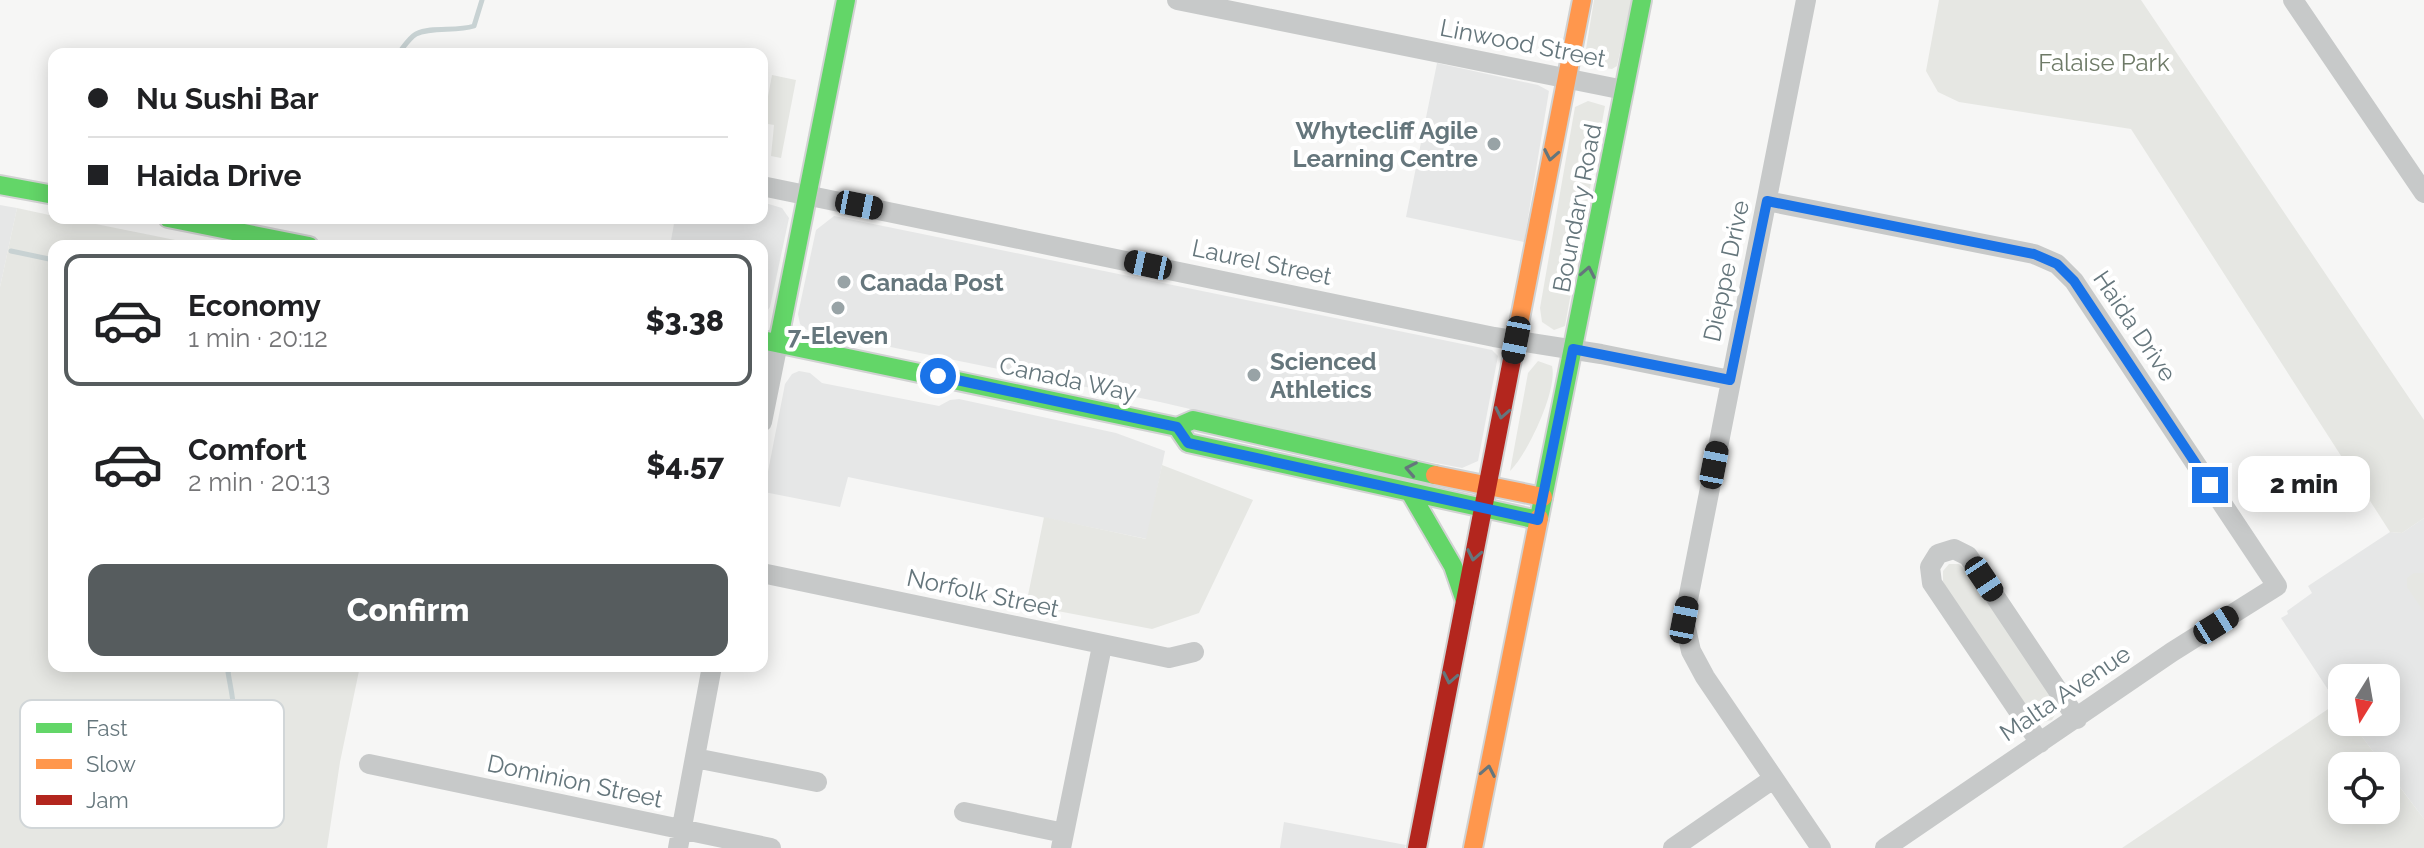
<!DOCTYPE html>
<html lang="en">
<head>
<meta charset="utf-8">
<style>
  body { margin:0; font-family:Raleway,sans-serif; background:#f2f2f2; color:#202124; height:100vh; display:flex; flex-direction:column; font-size:30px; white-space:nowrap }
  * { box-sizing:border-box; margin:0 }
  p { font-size:26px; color:#757577 }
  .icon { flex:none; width:44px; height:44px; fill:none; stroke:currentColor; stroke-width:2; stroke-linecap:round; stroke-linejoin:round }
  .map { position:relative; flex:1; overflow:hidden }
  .panel { position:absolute; left:48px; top:240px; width:720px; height:432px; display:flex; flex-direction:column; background:#fff; border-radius:16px; box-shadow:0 4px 20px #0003 }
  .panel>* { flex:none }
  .guide { position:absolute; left:48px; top:48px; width:720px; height:176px; border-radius:16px; box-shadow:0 4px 20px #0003; display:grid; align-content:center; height:176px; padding:0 40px; background:#fff }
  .needle { width:52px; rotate:191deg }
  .fabs { position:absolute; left:2328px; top:664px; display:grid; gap:16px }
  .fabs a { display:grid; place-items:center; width:72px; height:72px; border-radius:16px; background:#fff; box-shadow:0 4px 20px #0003; font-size:40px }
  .end { position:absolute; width:36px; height:36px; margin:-18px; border:10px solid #1a73e8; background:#fff; box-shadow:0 0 0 4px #fff }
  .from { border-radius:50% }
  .bubble { position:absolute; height:56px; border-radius:16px; background:#fff; box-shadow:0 4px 20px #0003; font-size:26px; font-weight:800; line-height:56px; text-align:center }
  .car { position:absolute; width:24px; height:48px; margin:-24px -12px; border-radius:10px; box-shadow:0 0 6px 2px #0007; background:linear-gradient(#222 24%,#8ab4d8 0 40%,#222 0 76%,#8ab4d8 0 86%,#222 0) }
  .guide b { display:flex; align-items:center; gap:28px; height:76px; font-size:30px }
  .guide b+b { border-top:2px solid #e0e0e0 }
  .guide i { width:20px; height:20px; background:#202124 }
  ul { padding:14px 0 0; list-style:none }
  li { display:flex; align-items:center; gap:24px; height:132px; margin:0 16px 12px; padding:0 24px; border:4px solid transparent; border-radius:16px }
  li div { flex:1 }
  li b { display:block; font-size:30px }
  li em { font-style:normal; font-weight:800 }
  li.on { border-color:#565c5e }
  li>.icon { width:72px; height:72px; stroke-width:1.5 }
  .action { display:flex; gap:16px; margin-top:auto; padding:16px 40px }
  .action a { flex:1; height:92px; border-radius:16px; background:#565c5e; color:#fff; font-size:32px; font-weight:800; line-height:92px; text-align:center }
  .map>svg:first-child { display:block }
</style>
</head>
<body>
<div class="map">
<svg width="2424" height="848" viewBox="0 0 2424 848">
  <rect width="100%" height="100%" fill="#f6f6f5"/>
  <path fill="#e6e7e7" d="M1437,63L1538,85L1549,91L1524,242L1406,217Z
    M762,202L782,208L789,218L770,307L762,318V246H670L675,218H762Z
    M0,205L17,208L0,287Z
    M834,216L1492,350L1498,356L1478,461L1462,468L1362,449L1160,402L807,330L800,324L798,314L816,230Z
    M799,371L810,373L822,383L939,406L950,400L959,399L1116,433L1165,451L1147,539L848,477L840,507L764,492L785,384L792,374Z
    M2424,518V819L2351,722H2386V678H2342V711L2281,618L2288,614L2287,611L2312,593L2308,586L2390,532L2402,533Z
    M1284,822L1406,845L1405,848H1280Z"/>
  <path fill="#e6e7e3" d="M1594,0H1632L1617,66L1612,69L1592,66L1585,55Z
    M1939,0H2141L2424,420V518L2402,533L2390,532L2131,129L1959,102L1938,92L1926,71Z
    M772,75L796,80L781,158L771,156L774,125L762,123V106L766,107Z
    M1588,101L1605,106L1565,326L1554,330L1542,322L1540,308L1575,107Z
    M17,208L54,216V218H66L205,246H54V666H360L340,762L327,848H0V287Z
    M1538,361L1552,366C1558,390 1527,455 1510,471L1528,373Z
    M1162,465L1253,500L1199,613L1152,629L1026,605L1044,517L1146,539Z
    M1949,564H1959L1968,572L2058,702V710L2052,720L2039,723L2033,720L1949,596L1943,581V571Z
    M2414,573H2424V612L2407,587V578Z
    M2337,703L2342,711V722H2351L2384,766H2342V810H2386V769L2424,819V848H2122Z"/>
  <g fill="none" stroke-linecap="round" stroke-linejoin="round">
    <path stroke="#c8d2d3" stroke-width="5" d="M398,54C403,48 409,38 416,34C432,26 456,32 474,26L482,0
      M11,251L54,260
      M34,814C57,799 82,778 110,772C146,764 233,769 234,715C234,701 230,685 228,672L232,666"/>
    <g stroke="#d1d2d2" stroke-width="22">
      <path id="fast" d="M0,185L54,195
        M168,218L309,246
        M762,340L1177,427L1193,420L1435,475
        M778,343L846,0
        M1177,427L1188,443L1538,520
        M1411,494L1453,566L1465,601
        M1539,518L1642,0"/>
    </g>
    <g stroke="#d1d2d2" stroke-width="22">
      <path id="slow" d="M1516,339L1582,0
        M1435,475L1543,497
        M1473,848L1539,518"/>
    </g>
    <g stroke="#d1d2d2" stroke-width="22">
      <path id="jam" d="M1417,848L1516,339"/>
    </g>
    <path stroke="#c7c9c9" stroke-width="20" d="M1177,0L1624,90
      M1806,0L1684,620L1691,651L1705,677L1821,848
      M2293,0L2424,193
      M762,186L1494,337L1601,354L1730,380
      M1767,201L2034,254L2057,264L2074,281L2277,586L2172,652L1885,848
      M762,422L778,343
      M762,573L1169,658L1194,652
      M2040,743L1932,583L1930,567L1938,554L1954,549L1968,556L2077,719
      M695,758L817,782
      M369,764L771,848
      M964,812L1064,833
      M678,848L712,666
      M1061,848L1102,646
      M1673,848L1773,779"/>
    <use href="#fast" stroke="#63d668" stroke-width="18"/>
    <use href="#slow" stroke="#ff974d" stroke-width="18"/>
    <use href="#jam" stroke="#b3261e" stroke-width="18"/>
  </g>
  <defs><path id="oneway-chevron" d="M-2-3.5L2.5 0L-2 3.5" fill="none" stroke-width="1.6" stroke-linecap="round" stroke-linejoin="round" transform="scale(2)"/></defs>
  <g stroke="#65767c">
    <use href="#oneway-chevron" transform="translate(1551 155) rotate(101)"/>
    <use href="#oneway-chevron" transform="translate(1588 272) rotate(-79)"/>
    <use href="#oneway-chevron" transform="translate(1502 413) rotate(101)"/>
    <use href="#oneway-chevron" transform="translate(1411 469) rotate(-169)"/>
    <use href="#oneway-chevron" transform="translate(1474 555) rotate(101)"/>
    <use href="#oneway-chevron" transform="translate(1450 678) rotate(101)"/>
    <use href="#oneway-chevron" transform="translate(1488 771) rotate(-79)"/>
  </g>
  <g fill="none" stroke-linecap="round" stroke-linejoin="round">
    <path stroke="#1a73e8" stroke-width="10" d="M938,376L1177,427L1188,443L1538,520L1573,349L1730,380L1767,201L2034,254L2057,264L2074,281L2210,485"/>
  </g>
  <g fill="#98a3a6" stroke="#fff" stroke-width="3">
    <circle cx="1494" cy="144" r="8"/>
    <circle cx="844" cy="282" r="8"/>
    <circle cx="838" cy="308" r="8"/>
    <circle cx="1254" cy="375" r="8"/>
  </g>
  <g text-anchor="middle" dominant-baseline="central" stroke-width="8" stroke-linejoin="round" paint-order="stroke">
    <g font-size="24" fill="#65767c" stroke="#fff">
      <text transform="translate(1523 43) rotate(11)">Linwood Street</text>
      <text transform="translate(1577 208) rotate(-79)">Boundary Road</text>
      <text transform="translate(1262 262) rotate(12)">Laurel Street</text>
      <text transform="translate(1726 271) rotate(-78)">Dieppe Drive</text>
      <text transform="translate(2135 326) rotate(56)">Haida Drive</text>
      <text transform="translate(1068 379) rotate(12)">Canada Way</text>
      <text transform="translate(983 593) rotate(12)">Norfolk Street</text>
      <text transform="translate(2065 693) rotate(-34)">Malta Avenue</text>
      <text transform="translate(575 781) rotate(12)">Dominion Street</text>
    </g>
    <g font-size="24" fill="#6e7a67" stroke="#fff">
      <text x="2104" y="62">Falaise Park</text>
    </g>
    <g font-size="24" font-weight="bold" fill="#65767c" stroke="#fff" text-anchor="start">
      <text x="1478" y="130" text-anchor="end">Whytecliff Agile<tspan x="1478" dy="28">Learning Centre</tspan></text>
      <text x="860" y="282">Canada Post</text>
      <text x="838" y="335" text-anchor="middle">7-Eleven</text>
      <text x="1270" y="361">Scienced<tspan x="1270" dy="28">Athletics</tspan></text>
    </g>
  </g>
  <rect x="20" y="700" width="264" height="128" rx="12" fill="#fff" stroke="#d1d6d8" stroke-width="2"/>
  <rect x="36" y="723" width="36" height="10" fill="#63d668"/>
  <rect x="36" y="759" width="36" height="10" fill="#ff974d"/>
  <rect x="36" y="795" width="36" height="10" fill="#b3261e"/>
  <g font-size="22" fill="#65767c">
    <text x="86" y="736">Fast</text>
    <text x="86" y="772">Slow</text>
    <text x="86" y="808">Jam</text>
  </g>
</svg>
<div class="fabs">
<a><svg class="needle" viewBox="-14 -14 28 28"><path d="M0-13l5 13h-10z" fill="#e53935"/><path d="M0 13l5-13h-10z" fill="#757577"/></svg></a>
<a><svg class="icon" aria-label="locate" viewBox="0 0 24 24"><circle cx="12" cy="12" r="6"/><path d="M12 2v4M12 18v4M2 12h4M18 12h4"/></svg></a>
</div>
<i class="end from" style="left:938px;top:376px"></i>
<i class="end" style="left:2210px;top:485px"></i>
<div class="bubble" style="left:2238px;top:456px;width:132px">2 min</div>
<i class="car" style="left:859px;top:205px;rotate:101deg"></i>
<i class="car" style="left:1148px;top:265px;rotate:282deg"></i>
<i class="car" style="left:1516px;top:340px;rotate:191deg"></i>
<i class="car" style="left:1714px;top:465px;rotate:11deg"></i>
<i class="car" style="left:1984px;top:579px;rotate:146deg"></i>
<i class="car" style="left:1684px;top:620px;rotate:11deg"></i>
<i class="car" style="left:2216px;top:625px;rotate:58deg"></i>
<div class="guide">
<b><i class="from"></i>Nu Sushi Bar</b>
<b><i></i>Haida Drive</b>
</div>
<section class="panel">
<ul>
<li class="on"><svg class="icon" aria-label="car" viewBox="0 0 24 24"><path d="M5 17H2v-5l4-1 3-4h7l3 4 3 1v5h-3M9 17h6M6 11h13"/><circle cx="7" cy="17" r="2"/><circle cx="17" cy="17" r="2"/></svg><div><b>Economy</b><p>1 min · 20:12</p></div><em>$3.38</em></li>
<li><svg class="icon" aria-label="car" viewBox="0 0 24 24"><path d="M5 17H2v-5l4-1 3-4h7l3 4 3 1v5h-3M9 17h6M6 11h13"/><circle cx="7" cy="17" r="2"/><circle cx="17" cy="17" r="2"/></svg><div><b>Comfort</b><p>2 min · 20:13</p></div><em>$4.57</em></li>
</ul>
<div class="action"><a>Confirm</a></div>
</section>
</div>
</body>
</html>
